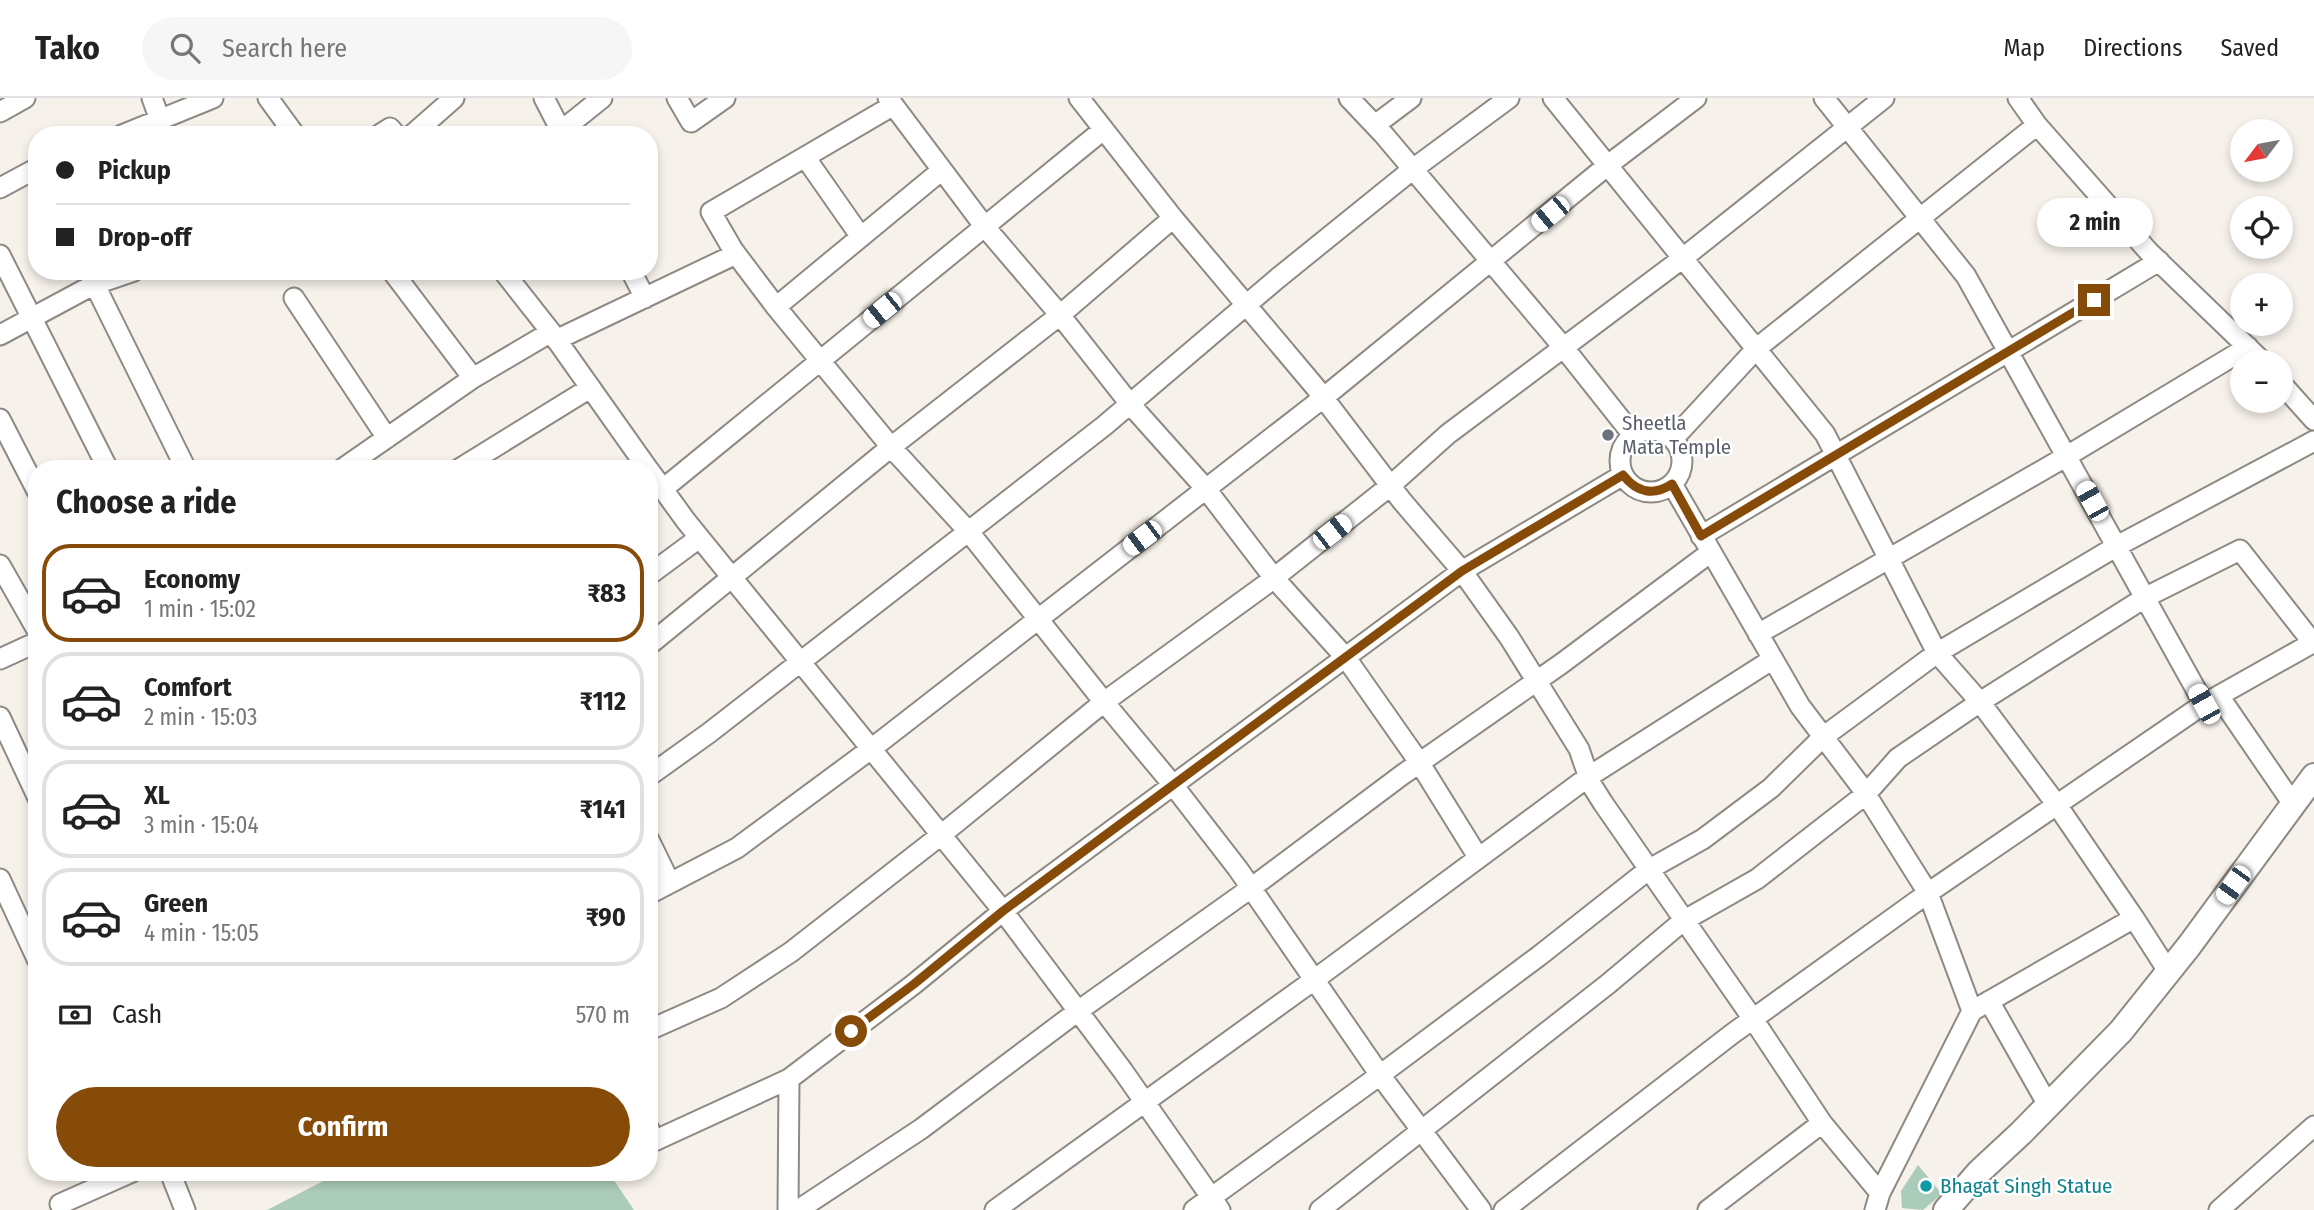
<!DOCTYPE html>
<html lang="en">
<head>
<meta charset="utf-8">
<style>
  body { margin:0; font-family:"Fira Sans Condensed",sans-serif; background:#f6f6f6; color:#222; height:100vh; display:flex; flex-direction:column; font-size:26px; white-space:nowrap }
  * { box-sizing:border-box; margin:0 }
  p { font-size:23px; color:#767676 }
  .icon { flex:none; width:38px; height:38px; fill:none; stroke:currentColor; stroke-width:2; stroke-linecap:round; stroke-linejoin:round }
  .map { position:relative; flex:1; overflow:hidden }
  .sheet { position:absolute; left:28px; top:362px; width:630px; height:721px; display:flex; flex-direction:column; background:#fff; border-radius:28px; box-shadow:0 4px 10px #0003 }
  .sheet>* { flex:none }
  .hud { position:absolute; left:28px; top:28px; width:630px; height:154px; border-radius:28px; box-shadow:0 4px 10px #0003; display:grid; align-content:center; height:154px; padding:0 28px; background:#fff }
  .needle { width:46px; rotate:238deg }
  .tools { position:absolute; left:2230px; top:21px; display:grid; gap:14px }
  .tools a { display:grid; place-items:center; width:63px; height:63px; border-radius:50%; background:#fff; box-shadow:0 4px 10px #0003; font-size:35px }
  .end { position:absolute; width:32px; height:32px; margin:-16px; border:9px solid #874b09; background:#fff; box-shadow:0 0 0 4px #fff }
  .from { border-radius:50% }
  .bubble { position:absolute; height:49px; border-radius:24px; background:#fff; box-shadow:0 4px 10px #0003; font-size:23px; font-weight:700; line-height:49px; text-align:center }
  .car { position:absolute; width:21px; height:42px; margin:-21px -10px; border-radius:9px; box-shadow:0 0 5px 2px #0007; background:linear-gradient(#fff 24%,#345 0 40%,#fff 0 76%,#345 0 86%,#fff 0) }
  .hud b { display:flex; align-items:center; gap:24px; height:66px; font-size:26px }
  .hud b+b { border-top:2px solid #e0e0e0 }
  .hud i { width:18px; height:18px; background:#222 }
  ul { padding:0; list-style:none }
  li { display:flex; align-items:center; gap:21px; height:98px; margin:0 14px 10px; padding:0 14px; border:4px solid #e0e0e0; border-radius:28px }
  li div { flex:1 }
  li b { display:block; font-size:26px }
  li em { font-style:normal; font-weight:700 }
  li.active { border-color:#874b09 }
  li>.icon { width:63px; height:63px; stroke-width:1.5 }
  h2 { padding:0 28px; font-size:32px; line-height:84px }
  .pay { display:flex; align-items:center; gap:18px; height:77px; padding:0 28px; font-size:26px }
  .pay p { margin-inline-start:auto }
  .action { display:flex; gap:14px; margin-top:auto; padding:14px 28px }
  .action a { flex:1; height:80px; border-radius:42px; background:#874b09; color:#fff; font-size:28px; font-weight:700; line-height:80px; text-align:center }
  header { display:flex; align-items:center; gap:42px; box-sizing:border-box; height:98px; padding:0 35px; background:#fff; border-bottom:2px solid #e0e0e0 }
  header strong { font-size:33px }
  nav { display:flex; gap:38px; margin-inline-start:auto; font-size:24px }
  .search { width:490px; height:63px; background:#f6f6f6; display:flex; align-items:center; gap:18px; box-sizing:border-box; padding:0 24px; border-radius:38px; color:#767676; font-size:26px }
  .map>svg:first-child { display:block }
</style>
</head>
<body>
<header>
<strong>Tako</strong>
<div class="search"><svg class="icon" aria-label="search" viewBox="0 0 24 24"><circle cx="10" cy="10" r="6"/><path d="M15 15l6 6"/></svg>Search here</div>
<nav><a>Map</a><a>Directions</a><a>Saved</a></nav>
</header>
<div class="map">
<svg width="2314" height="1112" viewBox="0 0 2314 1112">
  <rect width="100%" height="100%" fill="#f6f1ea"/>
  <path fill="#acccbb" d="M1918,1067L1942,1096L1923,1112L1902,1110L1901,1093Z
    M341,1074L609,1075L634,1112H267Z"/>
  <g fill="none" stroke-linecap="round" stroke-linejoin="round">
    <g stroke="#8e8a83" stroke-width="23">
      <path id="minor" d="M152,0L160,22
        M268,0L295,37
        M544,0L561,33L602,0
        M677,0L691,24L725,0
        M888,0L985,129L1060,217L1130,306L1206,391L1274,480L1346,560L1419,664L1478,759
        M1079,0L1173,120L1316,290L1402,403L1462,473L1509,539L1579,651L1591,686L1603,705L1753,921L1822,1025L1880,1095
        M1349,0L1384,37L1564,250L1633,337
        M1553,0L1825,336L1937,555L1980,604L2057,707L2134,820L1972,913
        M1824,0L1966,178L2204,606L2314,544
        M2018,0L2037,27L2149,154L2263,264
        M892,8L711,114L733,152L776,209L891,349L969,434L1104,604L1173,687L1238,771L1380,977L1481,1112
        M0,14L25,0
        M1375,27L1411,0
        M122,37L213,0
        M379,37L390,30L396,37
        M412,37L454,0
        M805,59L861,139
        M0,90L37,70
        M0,157L108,371
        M88,173L186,371
        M392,173L473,280
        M503,173L551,234L648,371
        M631,173L645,200
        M294,200L387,340
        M776,209L942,72
        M0,237L93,187L134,173
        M556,242L736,156
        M2280,284L2314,322
        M0,321L37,393
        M1620 363a31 31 0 1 1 62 0a31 31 0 1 1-62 0Z
        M1673,341L1757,250L2037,27
        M342,371L473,280L551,234
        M459,371L590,290
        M649,372L686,423L1003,813L1123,973L1220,1112
        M1672,386L1800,608L1862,690L1928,795L1972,913L1880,1095L1875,1112
        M663,391L1103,32
        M1701,438L2159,163
        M0,467L37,532
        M649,477L699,440
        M1758,536L2067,358L2248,249
        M649,547L891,349L1060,217L1173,120
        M0,561L37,544
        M2219,598L2293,706
        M0,619L37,698
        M649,678L709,635L1104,328L1278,180L1413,71L1509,0
        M649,742L670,785
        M0,781L37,861
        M649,796L737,750L871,651L1323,300L1608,67L1696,0
        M2134,820L2168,873
        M1989,903L2048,1007
        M649,932L721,900L791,854L941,737L1104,604L1265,487L1390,388L1448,336L1683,160L1884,0
        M649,1031L654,1043L789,981
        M170,1074L185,1112
        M60,1106L132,1074
        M788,1112L789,981L914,886L1003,813L1462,473L1623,377
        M798,1112L921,1031L1078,913L1251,790L1402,677L1561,566L1711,454
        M995,1112L1314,882L1588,679L1773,561
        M1194,1112L1380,977L1539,858L1648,772L1703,741L1771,690L1823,639L1937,555L2117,448L2314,343
        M1320,1112L1608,886L1683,823L1757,781L1866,696L1898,660L1980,604L2146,499L2240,452L2313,545
        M1504,1112L1732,936L1928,795L2204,606
        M1708,1112L1822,1025
        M2219,1112L2314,1028"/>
    </g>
    <g stroke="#8e8a83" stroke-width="28">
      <path id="major" d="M1946,1112L1979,1074L2021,1035L2121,933L2189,848L2314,678"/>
    </g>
    <use href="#minor" stroke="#fff" stroke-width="19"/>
    <use href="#major" stroke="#fff" stroke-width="24"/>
  </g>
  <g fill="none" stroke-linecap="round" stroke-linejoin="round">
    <path stroke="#874b09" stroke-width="9" d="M851,933L914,886L1003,813L1462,473L1623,377C1637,395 1654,398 1672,386L1701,438L2094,202"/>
  </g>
  <circle fill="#6b7280" stroke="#fff" stroke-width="2.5" cx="1608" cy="337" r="7"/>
  <circle fill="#0f9aa8" stroke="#fff" stroke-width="2.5" cx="1926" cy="1088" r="7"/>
  <g text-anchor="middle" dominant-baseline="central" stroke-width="5" stroke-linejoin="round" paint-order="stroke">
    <g font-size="21" fill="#5b616d" stroke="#fff" text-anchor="start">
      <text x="1622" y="325">Sheetla<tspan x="1622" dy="24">Mata Temple</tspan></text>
    </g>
    <g font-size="21" fill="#0d838f" stroke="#fff" text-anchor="start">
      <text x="1940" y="1088">Bhagat Singh Statue</text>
    </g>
  </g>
</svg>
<div class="tools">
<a><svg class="needle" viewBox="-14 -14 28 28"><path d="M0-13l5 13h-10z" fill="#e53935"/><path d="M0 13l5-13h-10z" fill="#767676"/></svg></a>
<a><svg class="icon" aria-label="locate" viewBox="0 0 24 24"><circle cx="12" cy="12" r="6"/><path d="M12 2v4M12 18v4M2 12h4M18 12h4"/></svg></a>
<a>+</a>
<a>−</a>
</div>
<i class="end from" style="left:851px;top:933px"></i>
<i class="end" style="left:2094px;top:202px"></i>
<div class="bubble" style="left:2037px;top:100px;width:116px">2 min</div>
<i class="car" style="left:1550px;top:116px;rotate:230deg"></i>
<i class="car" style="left:882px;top:212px;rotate:231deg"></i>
<i class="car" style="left:2092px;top:403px;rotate:331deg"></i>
<i class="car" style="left:1332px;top:434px;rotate:52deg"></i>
<i class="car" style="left:1142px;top:440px;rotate:233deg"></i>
<i class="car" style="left:2204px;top:606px;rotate:331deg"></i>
<i class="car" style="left:2233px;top:787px;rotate:216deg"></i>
<div class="hud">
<b><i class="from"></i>Pickup</b>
<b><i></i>Drop-off</b>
</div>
<section class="sheet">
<h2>Choose a ride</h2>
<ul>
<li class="active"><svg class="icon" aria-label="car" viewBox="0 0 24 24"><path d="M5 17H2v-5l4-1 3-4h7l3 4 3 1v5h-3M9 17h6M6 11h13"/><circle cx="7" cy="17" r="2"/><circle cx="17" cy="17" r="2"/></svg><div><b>Economy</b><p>1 min · 15:02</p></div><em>₹83</em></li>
<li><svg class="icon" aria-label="car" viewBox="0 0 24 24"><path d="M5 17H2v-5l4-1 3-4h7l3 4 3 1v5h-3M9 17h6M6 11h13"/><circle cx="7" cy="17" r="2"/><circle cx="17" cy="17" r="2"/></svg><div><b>Comfort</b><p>2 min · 15:03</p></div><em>₹112</em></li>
<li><svg class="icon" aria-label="car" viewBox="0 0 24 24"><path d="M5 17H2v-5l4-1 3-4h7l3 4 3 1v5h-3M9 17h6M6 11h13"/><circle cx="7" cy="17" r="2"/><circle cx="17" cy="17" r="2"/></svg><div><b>XL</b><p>3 min · 15:04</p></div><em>₹141</em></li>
<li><svg class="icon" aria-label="car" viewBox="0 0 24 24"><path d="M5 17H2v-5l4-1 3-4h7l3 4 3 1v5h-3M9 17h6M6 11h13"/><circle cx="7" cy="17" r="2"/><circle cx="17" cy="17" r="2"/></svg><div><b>Green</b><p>4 min · 15:05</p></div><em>₹90</em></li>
</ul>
<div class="pay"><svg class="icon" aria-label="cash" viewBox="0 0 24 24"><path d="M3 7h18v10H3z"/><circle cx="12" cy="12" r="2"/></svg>Cash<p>570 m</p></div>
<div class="action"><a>Confirm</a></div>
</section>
</div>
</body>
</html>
